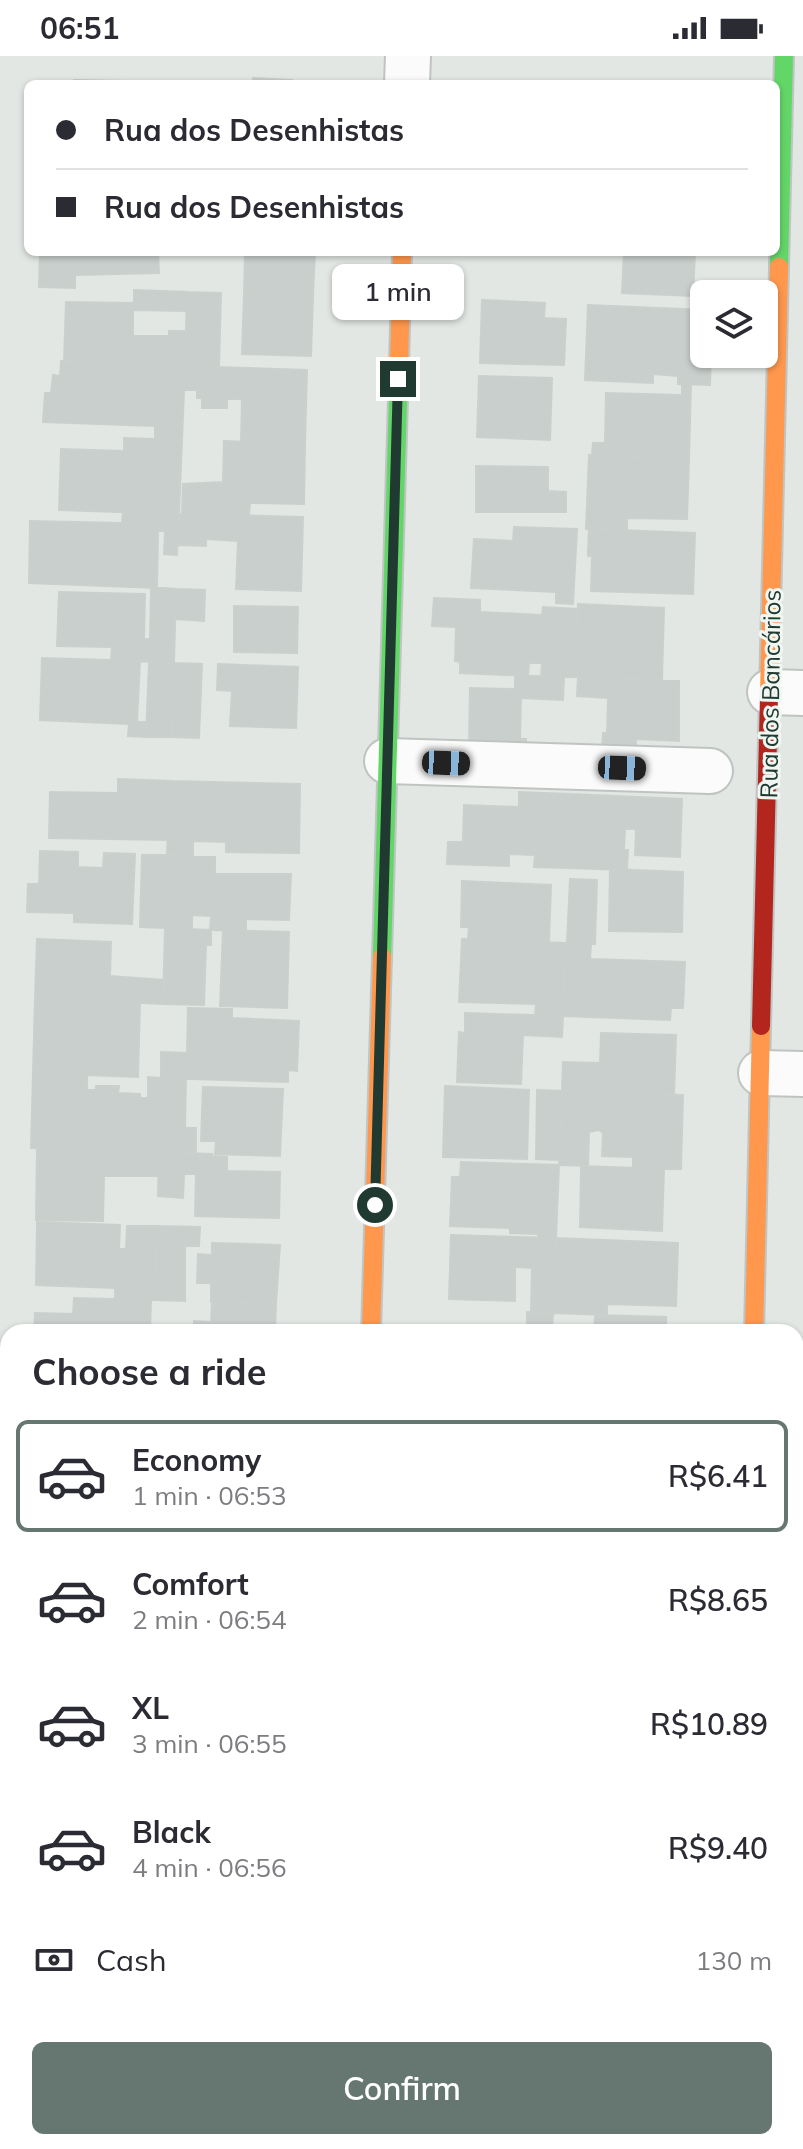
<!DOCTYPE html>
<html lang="en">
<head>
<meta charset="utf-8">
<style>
  body { margin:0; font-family:Mulish,sans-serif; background:#f7f7f7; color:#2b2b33; height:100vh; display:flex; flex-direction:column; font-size:30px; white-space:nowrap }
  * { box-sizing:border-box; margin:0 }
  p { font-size:26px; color:#7c7c81 }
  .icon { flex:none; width:44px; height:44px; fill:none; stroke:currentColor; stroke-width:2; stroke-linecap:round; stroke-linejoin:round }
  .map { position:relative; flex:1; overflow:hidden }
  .panel { position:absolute; left:0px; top:1268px; width:804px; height:826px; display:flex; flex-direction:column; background:#fff; border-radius:24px 24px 0 0; box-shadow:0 2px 6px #0004 }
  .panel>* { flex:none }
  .banner { position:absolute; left:24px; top:24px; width:756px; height:176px; border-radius:12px; box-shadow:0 2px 6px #0004; display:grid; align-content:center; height:176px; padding:0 32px; background:#fff }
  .tools { position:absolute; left:690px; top:224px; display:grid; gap:16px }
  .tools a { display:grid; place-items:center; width:88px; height:88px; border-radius:12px; background:#fff; box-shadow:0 2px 6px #0004; font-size:40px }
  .end { position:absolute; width:36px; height:36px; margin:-18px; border:10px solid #213a31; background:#fff; box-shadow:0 0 0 4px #fff }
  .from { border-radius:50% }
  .bubble { position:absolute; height:56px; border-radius:12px; background:#fff; box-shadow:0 2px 6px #0004; font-size:26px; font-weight:600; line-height:56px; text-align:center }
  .car { position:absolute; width:24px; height:48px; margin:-24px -12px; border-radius:10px; box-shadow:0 0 6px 2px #0007; background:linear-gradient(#222 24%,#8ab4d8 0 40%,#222 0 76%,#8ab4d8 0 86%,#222 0) }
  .banner b { display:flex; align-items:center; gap:28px; height:76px; font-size:30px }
  .banner b+b { border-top:2px solid #e1e1e2 }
  .banner i { width:20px; height:20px; background:#2b2b33 }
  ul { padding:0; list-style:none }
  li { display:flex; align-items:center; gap:24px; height:112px; margin:0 16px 12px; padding:0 16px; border:4px solid transparent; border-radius:12px }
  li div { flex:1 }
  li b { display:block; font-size:30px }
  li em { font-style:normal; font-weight:600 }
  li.selected { border-color:#657770 }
  li>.icon { width:72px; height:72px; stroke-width:1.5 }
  h2 { padding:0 32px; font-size:36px; line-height:96px }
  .pay { display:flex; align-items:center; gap:20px; height:88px; padding:0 32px; font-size:30px }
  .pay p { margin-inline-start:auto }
  .cta { display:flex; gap:16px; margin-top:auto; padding:16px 32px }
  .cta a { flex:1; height:92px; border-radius:12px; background:#657770; color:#fff; font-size:32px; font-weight:600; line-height:92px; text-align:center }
  .status { display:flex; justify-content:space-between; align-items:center; height:56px; padding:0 40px; background:#fff; direction:ltr }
  .status svg { height:22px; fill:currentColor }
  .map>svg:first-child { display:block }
</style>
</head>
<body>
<div class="status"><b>06:51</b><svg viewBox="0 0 49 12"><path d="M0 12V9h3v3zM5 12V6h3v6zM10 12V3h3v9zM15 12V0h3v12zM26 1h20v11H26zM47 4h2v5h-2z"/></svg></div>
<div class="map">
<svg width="803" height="2093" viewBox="0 0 803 2093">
  <rect width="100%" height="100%" fill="#e2e7e4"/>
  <path fill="#d0d9d4" d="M0,1759H8V2086H677V2093H0Z"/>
  <path fill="#cbe0d0" d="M0,1479H8V1735H0Z"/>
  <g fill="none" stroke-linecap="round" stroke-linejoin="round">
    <path stroke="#a3d3d5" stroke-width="74" d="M0,1423H8
      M796,1449H803"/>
  </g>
  <path fill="#c9cfcc" stroke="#cbd0cd" stroke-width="2" d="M253,22L292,24V28H253Z
    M74,24L178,26V28H74Z
    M40,196H158L159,217L75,219V232L39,231Z
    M245,196H315L313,239L244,238Z
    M624,196H695L693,240L622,237Z
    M134,234L187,236V255L133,254V280H169V275H186L185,310L64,305L66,246L134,247Z
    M187,236L221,237L219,311L185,310Z
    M244,238L313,239L311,300L242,298Z
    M482,244L545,247L544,262L566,263L564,309L480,307Z
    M588,249L704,254V298H711L710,329L678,328V320L653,318V327L585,324Z
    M61,305L185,310L182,384L155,383V370L43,366L45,337H51L53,319L60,320Z
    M185,310L307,314L305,388L241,386L242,343H227V352H202V342H197V334H183Z
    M479,320L552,322L550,384L477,381Z
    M682,328H691L689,403L592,399L593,387H605L606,337L682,339Z
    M124,382L182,384L179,458L59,454L61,393L124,395Z
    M224,385L305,388L304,448L250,447L249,460L182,458L183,428L223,426Z
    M589,399L689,403L687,463L627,462V475L586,473Z
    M476,410L548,411V435L566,436V456H476Z
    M123,456L179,458L177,499L164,498L165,475H158L157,532L29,527L30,465L122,467Z
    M179,458L303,461L301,535L236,533L238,485L206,483V490L178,489Z
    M514,471L577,473L573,548L556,547V536L471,532L474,483L513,485Z
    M589,473L695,477L693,538L591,535L592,500H588V497Z
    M151,531L176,533L174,607L111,604L112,591L57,590L59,536L145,538L144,583H150Z
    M176,533L205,534L204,565L175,563Z
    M434,542L480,544V556L542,559L543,551L577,553L574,621L541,620L542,607H529L528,620L460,617V606L455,605L456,571L432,570Z
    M578,548L664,552L662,624L574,621Z
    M234,550L298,551L297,597L234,596Z
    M42,602L140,605L137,666H147L146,681L128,680L129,668L40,664Z
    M149,606L174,607L172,681H146Z
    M174,607L202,608L199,682L172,681Z
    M218,608L298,611L296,672L230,670L232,635L217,634Z
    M515,619L564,621L563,644L521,642L520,683H526V694L469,692L470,632L515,633Z
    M578,621L679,625V685L636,683V697L602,696L603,677H607L608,642L577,640Z
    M118,723L170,725L168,784L49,782L50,736L118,737Z
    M170,725L300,728L299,797L226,796V786L193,785V800L167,799Z
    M519,736L570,738L567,812L534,811L535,799L509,798V810L447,808L448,786H463L464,749L519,751Z
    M570,738L682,743L680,801L635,799L636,773H625L624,794H628L627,814L567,812Z
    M40,795L78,796V811L103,812L104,797L135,798L132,868L74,866V857L27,856L28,828H39Z
    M142,799H167L165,872L140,871Z
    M167,799L215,801V818H291L289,864L246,863V875L210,874L211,860L192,859V873L165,872Z
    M610,813L683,816L682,876L609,875Z
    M570,823L597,824L595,888L567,887Z
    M462,825L551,829L549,886L468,883L469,871H461Z
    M165,872L211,874V889H206L204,949L163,948Z
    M223,874L289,876L287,952L220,950Z
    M37,883L111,886L110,920L164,924L163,948L35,942Z
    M462,883L565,887L563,960H535L536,948L459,946Z
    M565,887L591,888L590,903L685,906L683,952H671L670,964L563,960Z
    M35,942L140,947L138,1021L33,1017Z
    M188,952L232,953V962L299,965L297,1015L288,1014V1026L161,1022V996L187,997Z
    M465,957L563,960L562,981L523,979L521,1028L457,1026L459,976L465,977Z
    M601,977L676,979L674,1039L562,1035L563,1006L600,1007Z
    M33,1017L87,1019V1034H96V1030H119L118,1037L140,1038V1042H148V1021L161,1022L159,1096L31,1092Z
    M161,1022L186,1023L185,1072H196V1097L159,1096Z
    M445,1030L529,1034L527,1103L443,1101Z
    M203,1031L283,1033L280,1100L215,1098L216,1085H201Z
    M537,1034L562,1035L559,1104L536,1103Z
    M562,1035L683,1039L681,1113L633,1112V1101L602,1100L603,1077L599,1074L589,1076L588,1110L559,1109Z
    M37,1092L159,1096L158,1120H104L103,1165L36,1164Z
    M159,1096L212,1098V1100L227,1101V1115L280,1116L279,1162L195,1160L196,1118H184L183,1142L158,1140Z
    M461,1106L559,1109L556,1182H538V1178L510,1177V1172L450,1170L452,1121H460Z
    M581,1110L664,1113L662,1175L580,1171Z
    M37,1166L120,1169L119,1193H126L127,1170H157L155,1244L115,1243V1232L36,1229Z
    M157,1170L200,1171L199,1190H185V1245L155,1244Z
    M451,1179L556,1182L553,1257L531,1256L532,1212L515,1211V1245L449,1243Z
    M556,1182L678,1187L676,1250L607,1248V1259L553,1257Z
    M212,1187L280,1189L276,1248L211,1246V1227H197L198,1198L212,1199Z
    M74,1242L151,1244L150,1276H34L35,1257L73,1258Z
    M212,1246L276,1248L275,1276H194V1265L211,1266Z
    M527,1256L553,1257L552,1276H447V1270L527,1272Z
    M595,1259L666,1261V1276H594Z
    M796,1626L803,1627V1667H796Z
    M800,1937L803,1938V1974H799Z
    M796,1994H803V2044H796Z
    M796,2051H803V2093H792V2086H796Z
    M21,2086H91V2093H21Z
    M91,2086H261V2093H91Z
    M383,2086H442L420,2093H379Z"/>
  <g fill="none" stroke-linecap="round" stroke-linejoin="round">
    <g stroke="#bfc4c1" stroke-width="48">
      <path id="street" d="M407,28L408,0
        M770,636L803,637
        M387,705L710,715
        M761,1017L803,1018
        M0,1366H8
        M796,1393L803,1394
        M0,1470L8,1471
        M796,1496H803
        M796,1853L803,1854
        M726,2093V2086"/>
    </g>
    <g stroke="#bec5c2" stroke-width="22">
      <path id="fast" d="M779,211L784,0
        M382,901L399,308"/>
    </g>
    <g stroke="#bec5c2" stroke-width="22">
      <path id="slow" d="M399,308L402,196
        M769,639L779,211
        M371,1276L382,901
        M754,1276L761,970"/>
    </g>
    <g stroke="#bec5c2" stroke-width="22">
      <path id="jam" d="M761,970L769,639"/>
    </g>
    <path stroke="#bfc7c5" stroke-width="5" stroke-dasharray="4 6" stroke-linecap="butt" d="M0,2092L21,2093"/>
    <use href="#street" stroke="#fbfbfb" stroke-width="44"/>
    <use href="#fast" stroke="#63d668" stroke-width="18"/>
    <use href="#slow" stroke="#ff974d" stroke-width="18"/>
    <use href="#jam" stroke="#b3261e" stroke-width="18"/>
  </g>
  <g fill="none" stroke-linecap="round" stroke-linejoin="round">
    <path stroke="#213a31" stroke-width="10" d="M375,1149L398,323"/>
  </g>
  <g text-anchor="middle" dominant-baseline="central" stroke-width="6" stroke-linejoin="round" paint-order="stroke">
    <g font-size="24" fill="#213a31" stroke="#f0f7f3">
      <text transform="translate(770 638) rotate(-89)">Rua dos Bancários</text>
    </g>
  </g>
</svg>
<div class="tools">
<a><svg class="icon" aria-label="layers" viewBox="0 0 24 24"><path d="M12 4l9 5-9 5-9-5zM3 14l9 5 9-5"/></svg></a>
</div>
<i class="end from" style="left:375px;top:1149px"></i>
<i class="end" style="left:398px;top:323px"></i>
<div class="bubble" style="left:332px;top:208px;width:132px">1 min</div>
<i class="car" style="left:446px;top:707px;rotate:92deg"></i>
<i class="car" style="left:622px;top:712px;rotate:92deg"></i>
<div class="banner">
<b><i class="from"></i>Rua dos Desenhistas</b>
<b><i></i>Rua dos Desenhistas</b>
</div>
<section class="panel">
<h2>Choose a ride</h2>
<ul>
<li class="selected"><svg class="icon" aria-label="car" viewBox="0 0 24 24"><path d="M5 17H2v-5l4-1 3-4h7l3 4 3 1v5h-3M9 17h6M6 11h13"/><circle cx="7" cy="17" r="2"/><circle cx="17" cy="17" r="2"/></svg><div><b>Economy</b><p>1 min · 06:53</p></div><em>R$6.41</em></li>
<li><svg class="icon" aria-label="car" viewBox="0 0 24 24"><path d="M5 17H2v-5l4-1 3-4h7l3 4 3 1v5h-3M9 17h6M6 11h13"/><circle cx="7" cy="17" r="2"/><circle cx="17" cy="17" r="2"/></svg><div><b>Comfort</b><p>2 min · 06:54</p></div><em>R$8.65</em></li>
<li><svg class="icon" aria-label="car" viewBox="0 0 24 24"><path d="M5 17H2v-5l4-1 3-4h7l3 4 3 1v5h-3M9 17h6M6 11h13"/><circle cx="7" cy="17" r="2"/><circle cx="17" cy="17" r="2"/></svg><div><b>XL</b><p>3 min · 06:55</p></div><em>R$10.89</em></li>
<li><svg class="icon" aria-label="car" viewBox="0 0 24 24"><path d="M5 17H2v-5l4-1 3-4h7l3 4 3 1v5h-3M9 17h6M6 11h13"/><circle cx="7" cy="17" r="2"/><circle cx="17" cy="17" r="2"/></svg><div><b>Black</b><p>4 min · 06:56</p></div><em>R$9.40</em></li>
</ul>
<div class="pay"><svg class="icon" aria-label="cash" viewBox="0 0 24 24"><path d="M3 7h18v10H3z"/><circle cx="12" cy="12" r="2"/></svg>Cash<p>130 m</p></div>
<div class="cta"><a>Confirm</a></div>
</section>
</div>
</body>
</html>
